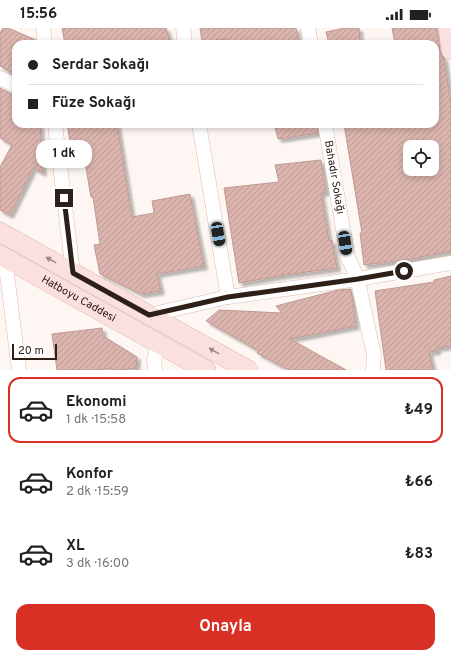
<!DOCTYPE html>
<html lang="tr">
<head>
<meta charset="utf-8">
<style>
  body { margin:0; font-family:Overpass,sans-serif; background:#f6f6f6; color:#202124; height:100vh; display:flex; flex-direction:column; font-size:15px; white-space:nowrap }
  * { box-sizing:border-box; margin:0 }
  p { font-size:13px; color:#757577 }
  .icon { flex:none; width:22px; height:22px; fill:none; stroke:currentColor; stroke-width:2; stroke-linecap:round; stroke-linejoin:round }
  .map { position:relative; height:342px; overflow:hidden }
  .side { display:flex; flex-direction:column; background:#fff; flex:1 }
  .side>* { flex:none }
  .top-card { position:absolute; left:12px; top:12px; width:427px; height:88px; border-radius:12px; box-shadow:0 2px 6px #0003; display:grid; align-content:center; height:88px; padding:0 16px; background:#fff }
  .tools { position:absolute; left:403px; top:112px; display:grid; gap:8px }
  .tools a { display:grid; place-items:center; width:36px; height:36px; border-radius:8px; background:#fff; box-shadow:0 2px 6px #0003; font-size:20px }
  .scale { position:absolute; left:12px; bottom:10px; width:45px; box-sizing:border-box; padding-left:4px; border:2px solid #2c2018; border-top:0; font-size:11px; line-height:14px; white-space:nowrap; color:#2c2018; -webkit-text-stroke:3px #fff; paint-order:stroke }
  .end { position:absolute; width:18px; height:18px; margin:-9px; border:5px solid #2c2018; background:#fff; box-shadow:0 0 0 2px #fff }
  .from { border-radius:50% }
  .bubble { position:absolute; height:28px; border-radius:12px; background:#fff; box-shadow:0 2px 6px #0003; font-size:13px; font-weight:700; line-height:28px; text-align:center }
  .car { position:absolute; width:12px; height:24px; margin:-12px -6px; border-radius:5px; box-shadow:0 0 3px 1px #0007; background:linear-gradient(#222 24%,#8ab4d8 0 40%,#222 0 76%,#8ab4d8 0 86%,#222 0) }
  .top-card b { display:flex; align-items:center; gap:14px; height:38px; font-size:15px }
  .top-card b+b { border-top:1px solid #e0e0e0 }
  .top-card i { width:10px; height:10px; background:#202124 }
  ul { padding:7px 0 0; list-style:none }
  li { display:flex; align-items:center; gap:12px; height:66px; margin:0 8px 6px; padding:0 8px; border:2px solid transparent; border-radius:12px }
  li div { flex:1 }
  li b { display:block; font-size:15px }
  li em { font-style:normal; font-weight:700 }
  li.on { border-color:#d93025 }
  li>.icon { width:36px; height:36px; stroke-width:1.5 }
  .button { display:flex; gap:8px; margin-top:auto; padding:8px 16px }
  .button a { flex:1; height:46px; border-radius:12px; background:#d93025; color:#fff; font-size:16px; font-weight:700; line-height:46px; text-align:center }
  .status { display:flex; justify-content:space-between; align-items:center; height:28px; padding:0 20px; background:#fff; direction:ltr }
  .status svg { height:11px; fill:currentColor }
  .map>svg:first-child { display:block }
</style>
</head>
<body>
<div class="status"><b>15:56</b><svg viewBox="0 0 49 12"><path d="M0 12V9h3v3zM5 12V6h3v6zM10 12V3h3v9zM15 12V0h3v12zM26 1h20v11H26zM47 4h2v5h-2z"/></svg></div>
<div class="map">
<svg width="451" height="342" viewBox="0 0 451 342">
  <defs>
    <pattern id="building-hatch" width="6" height="6" patternUnits="userSpaceOnUse"><rect width="6" height="6" fill="#dbb4ae"/><path d="M-1 1l2-2M0 6l6-6M5 7l2-2" fill="none" stroke="#bc9a95"/></pattern>
    <filter id="shadow"><feDropShadow dx="3.5" dy="3.5" stdDeviation="1" flood-color="#0004"/></filter>
  </defs>
  <rect width="100%" height="100%" fill="#fdf6f2"/>
  <path fill="url(#building-hatch)" stroke="#bf9993" fill-rule="evenodd" filter="url(#shadow)" d="M3,0H8L36,12V16H16V48L9,45L10,43L0,38V5Z
    M62,0H166L171,16H65Z
    M200,0H296L299,16H226V11L202,14Z
    M345,0H359L360,14L345,16H329L326,4Z
    M392,0H437L440,23L442,28L444,30L451,76V223L420,229V230L364,237L360,205H362L344,96H435V16H395ZM410,119H432V141H410Z
    M0,60L12,66H16V96H40L43,145L33,140L10,187L0,182V139L12,117L0,110Z
    M67,96H117L132,189L154,185L152,173L190,166L204,238L157,246L161,263L141,266L100,246L94,217L100,216L93,169H91L83,123L72,125Z
    M274,96H317L318,105L278,111Z
    M321,132L326,164L321,165L329,213L332,212L337,240L284,247L239,255L224,160L279,154L275,137Z
    M451,248V318L437,320V323L429,324L433,342H386L375,263L434,254V252Z
    M351,261L356,298L290,311L346,342H289L257,325L259,323L206,293L219,282L282,285L276,278L338,262Z
    M102,300L103,308L137,329L136,340L120,342H112V340L96,342H57L52,306Z"/>
  <g fill="none" stroke-linecap="round" stroke-linejoin="round">
    <g stroke="#ddbca9" stroke-width="15">
      <g id="street">
        <path d="M43,0L45,16"/>
        <path d="M183,0L185,16"/>
        <path d="M308,0L311,16"/>
        <path d="M0,50L16,58"/>
        <path d="M55,96L73,245"/>
        <path d="M199,96L228,269"/>
        <path id="s1" d="M325,96L348,230L358,251L359,258L374,327L373,342"/>
        <path d="M5,230L19,342"/>
        <path d="M149,287L228,269L358,251L451,235"/>
        <path d="M155,342L154,332L158,315"/>
      </g>
    </g>
    <g stroke="#ddbca9" stroke-width="20">
      <g id="secondary">
        <path d="M448,0L451,22"/>
        <path d="M0,204L248,342"/>
        <path id="s2" d="M0,227L206,342"/>
      </g>
    </g>
    <use href="#street" stroke="#fff" stroke-width="14"/>
    <use href="#secondary" stroke="#fae0df" stroke-width="19"/>
  </g>
  <defs><path id="oneway-solid" d="M-6-.8H1V-3.2L6.5 0L1 3.2V.8H-6Z"/></defs>
  <g fill="#9d8a85">
    <use href="#oneway-solid" transform="translate(51 232) rotate(-151)"/>
    <use href="#oneway-solid" transform="translate(214 323) rotate(-151)"/>
  </g>
  <g fill="none" stroke-linecap="round" stroke-linejoin="round">
    <path stroke="#2c2018" stroke-width="5" d="M64,170L73,245L149,287L228,269L358,251L404,243"/>
  </g>
  <g text-anchor="middle" dominant-baseline="central" stroke-width="3.5" stroke-linejoin="round" paint-order="stroke">
    <g font-size="11" fill="#2c2018" stroke="#fff">
      <text stroke="none"><textPath href="#s1" startOffset="54">Bahadır Sokağı</textPath></text>
      <text stroke="none"><textPath href="#s2" startOffset="90">Hatboyu Caddesi</textPath></text>
    </g>
  </g>
</svg>
<div class="tools">
<a><svg class="icon" aria-label="locate" viewBox="0 0 24 24"><circle cx="12" cy="12" r="6"/><path d="M12 2v4M12 18v4M2 12h4M18 12h4"/></svg></a>
</div>
<div class="scale">20 m</div>
<i class="end from" style="left:404px;top:243px"></i>
<i class="end" style="left:64px;top:170px"></i>
<div class="bubble" style="left:36px;top:112px;width:56px">1 dk</div>
<i class="car" style="left:218px;top:206px;rotate:170deg"></i>
<i class="car" style="left:345px;top:215px;rotate:171deg"></i>
<div class="top-card">
<b><i class="from"></i>Serdar Sokağı</b>
<b><i></i>Füze Sokağı</b>
</div>
</div>
<section class="side">
<ul>
<li class="on"><svg class="icon" aria-label="car" viewBox="0 0 24 24"><path d="M5 17H2v-5l4-1 3-4h7l3 4 3 1v5h-3M9 17h6M6 11h13"/><circle cx="7" cy="17" r="2"/><circle cx="17" cy="17" r="2"/></svg><div><b>Ekonomi</b><p>1 dk · 15:58</p></div><em>₺49</em></li>
<li><svg class="icon" aria-label="car" viewBox="0 0 24 24"><path d="M5 17H2v-5l4-1 3-4h7l3 4 3 1v5h-3M9 17h6M6 11h13"/><circle cx="7" cy="17" r="2"/><circle cx="17" cy="17" r="2"/></svg><div><b>Konfor</b><p>2 dk · 15:59</p></div><em>₺66</em></li>
<li><svg class="icon" aria-label="car" viewBox="0 0 24 24"><path d="M5 17H2v-5l4-1 3-4h7l3 4 3 1v5h-3M9 17h6M6 11h13"/><circle cx="7" cy="17" r="2"/><circle cx="17" cy="17" r="2"/></svg><div><b>XL</b><p>3 dk · 16:00</p></div><em>₺83</em></li>
</ul>
<div class="button"><a>Onayla</a></div>
</section>
</body>
</html>
